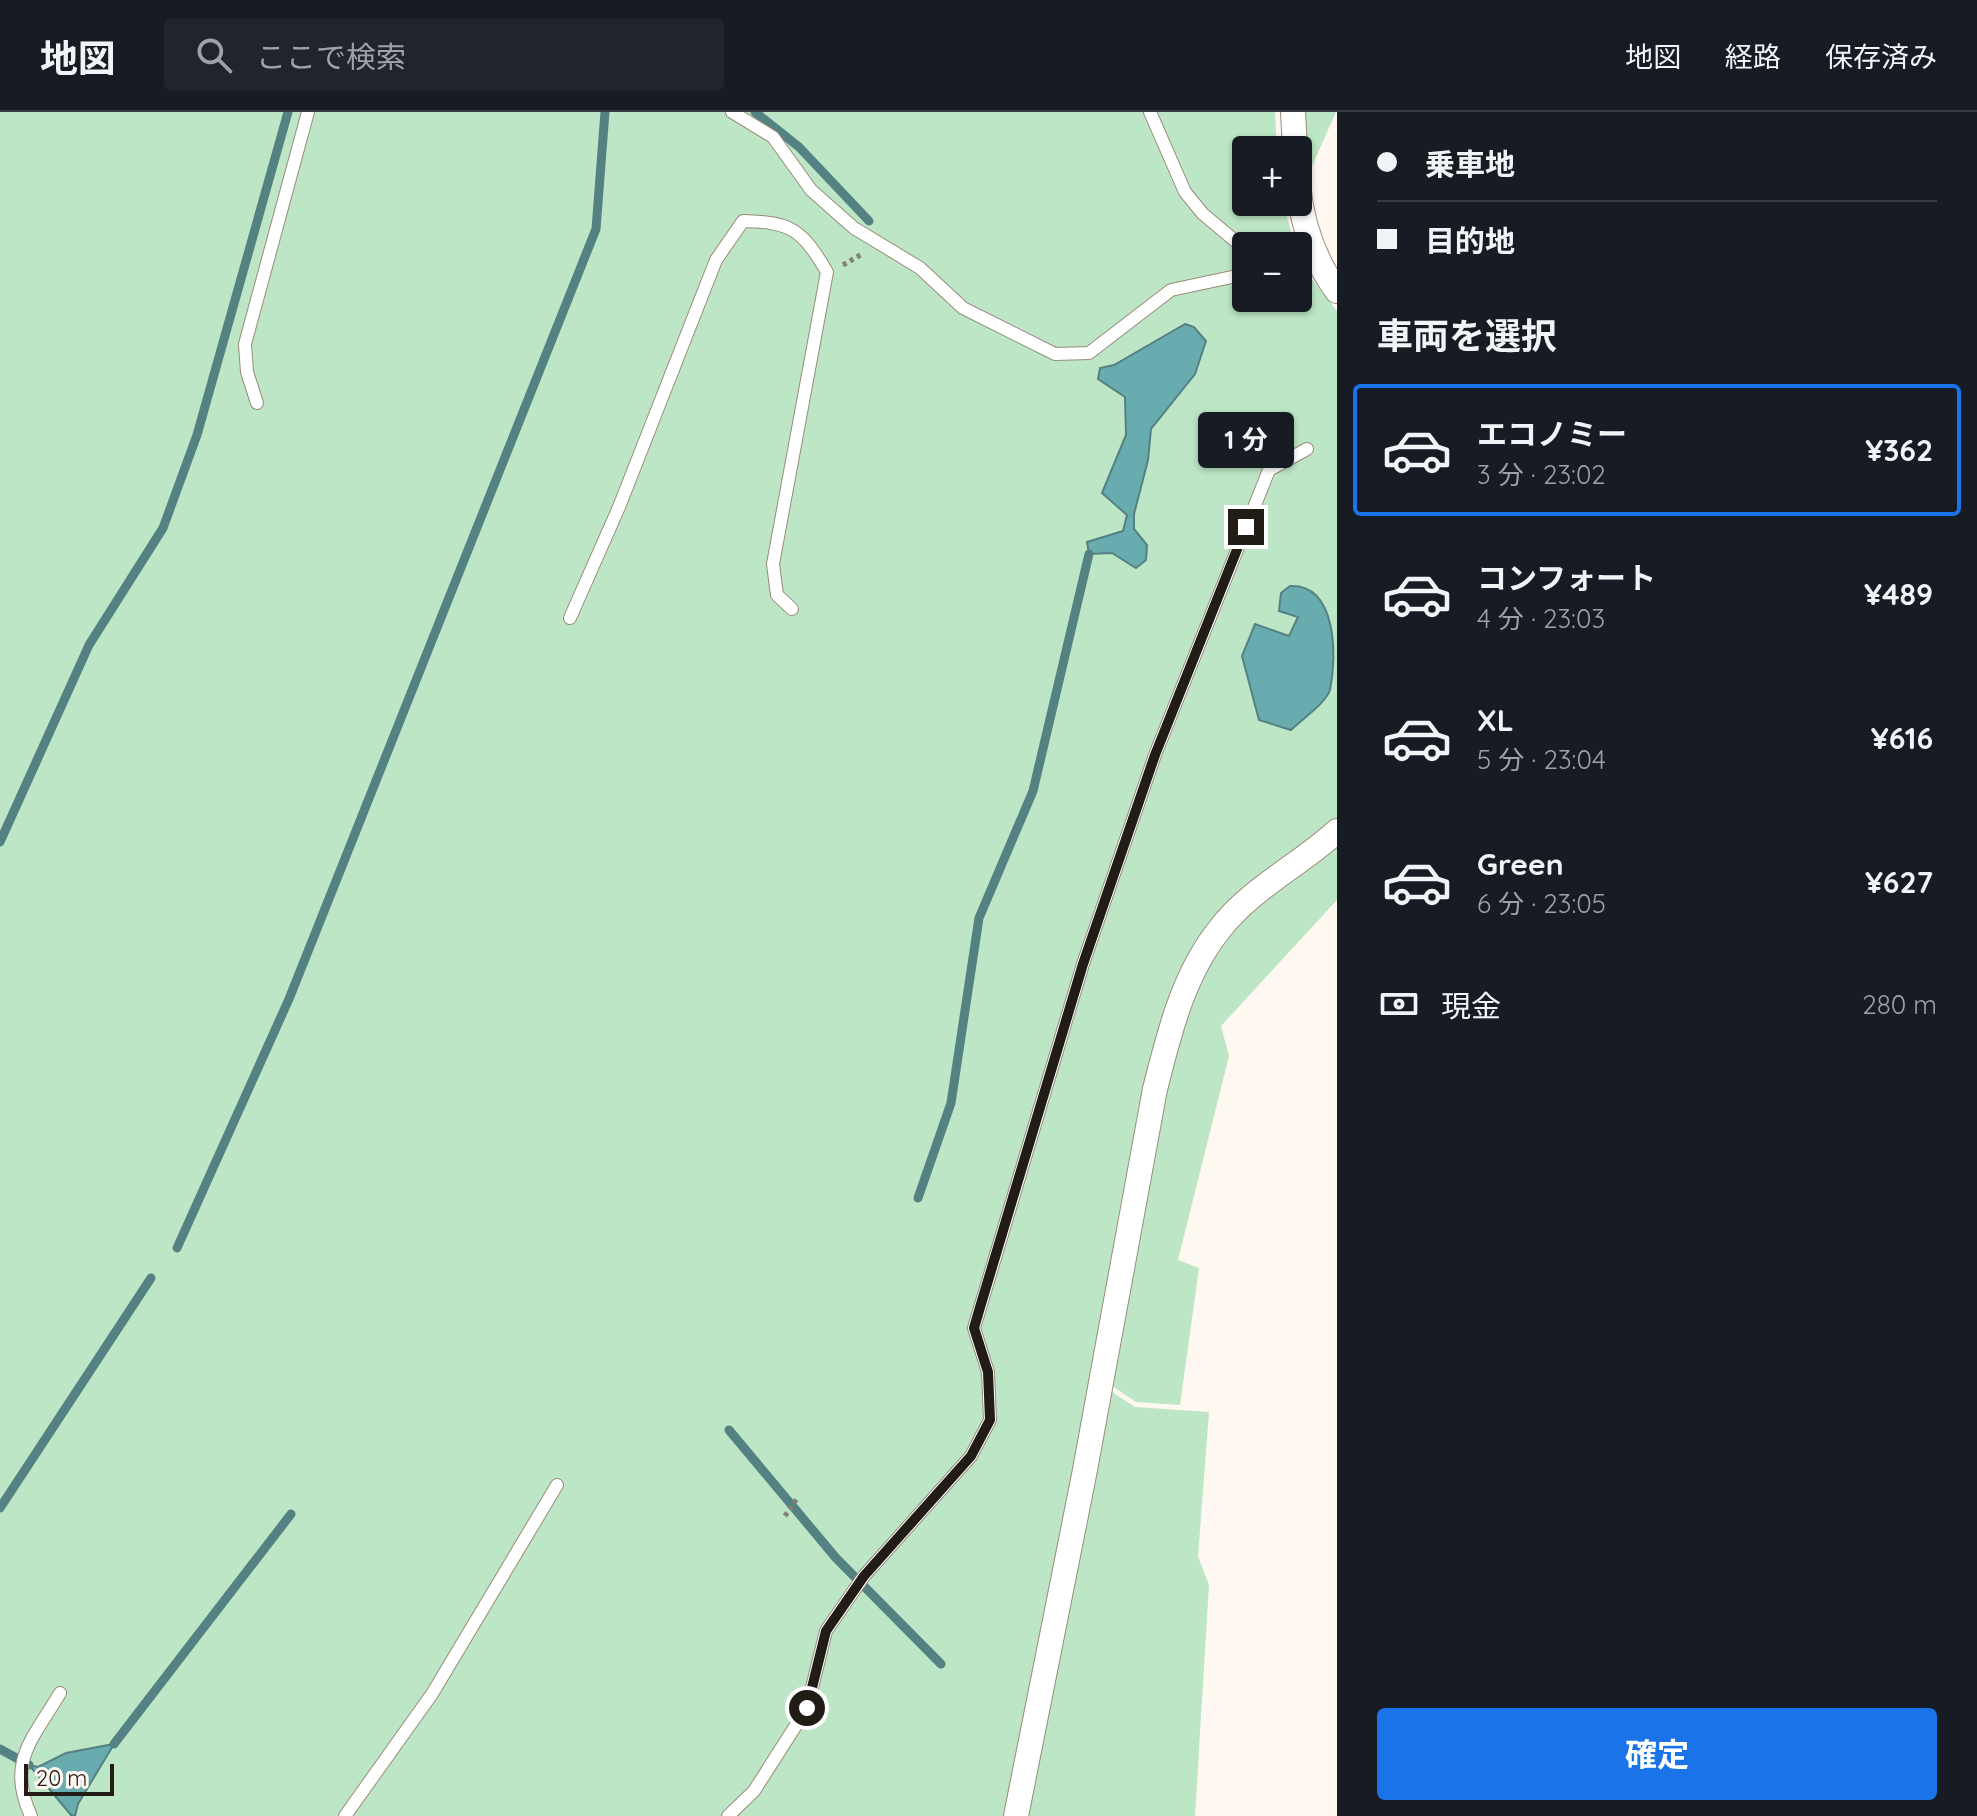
<!DOCTYPE html>
<html lang="ja">
<head>
<meta charset="utf-8">
<style>
  body { margin:0; font-family:Quicksand,"Noto Sans JP",sans-serif; background:#20242c; color:#f1f3f6; height:100vh; display:flex; flex-direction:column; font-size:30px; white-space:nowrap }
  * { box-sizing:border-box; margin:0 }
  p { font-size:26px; color:#9ea1a6 }
  .icon { flex:none; width:44px; height:44px; fill:none; stroke:currentColor; stroke-width:2; stroke-linecap:round; stroke-linejoin:round }
  .map { position:relative; flex:1; overflow:hidden }
  .side { display:flex; flex-direction:column; background:#171b24; width:640px }
  .side>* { flex:none }
  .guide { display:grid; align-content:center; height:176px; padding:0 40px; background:#171b24 }
  .fabs { position:absolute; left:1232px; top:24px; display:grid; gap:16px }
  .fabs a { display:grid; place-items:center; width:80px; height:80px; border-radius:8px; background:#171b24; box-shadow:0 2px 6px #0004; font-size:40px }
  .scale { position:absolute; left:24px; bottom:20px; width:90px; box-sizing:border-box; padding-left:8px; border:4px solid #221c16; border-top:0; font-size:22px; line-height:28px; white-space:nowrap; color:#221c16; -webkit-text-stroke:6px #fef8f1; paint-order:stroke }
  .end { position:absolute; width:36px; height:36px; margin:-18px; border:10px solid #221c16; background:#fff; box-shadow:0 0 0 4px #fff }
  .from { border-radius:50% }
  .bubble { position:absolute; height:56px; border-radius:8px; background:#171b24; box-shadow:0 2px 6px #0004; font-size:26px; font-weight:700; line-height:56px; text-align:center }
  .guide b { display:flex; align-items:center; gap:28px; height:76px; font-size:30px }
  .guide b+b { border-top:2px solid #363941 }
  .guide i { width:20px; height:20px; background:#f1f3f6 }
  ul { padding:0; list-style:none }
  li { display:flex; align-items:center; gap:24px; height:132px; margin:0 16px 12px; padding:0 24px; border:4px solid transparent; border-radius:8px }
  li div { flex:1 }
  li b { display:block; font-size:30px }
  li em { font-style:normal; font-weight:700 }
  li.selected { border-color:#1a73e8 }
  li>.icon { width:72px; height:72px; stroke-width:1.5 }
  h2 { padding:0 40px; font-size:36px; line-height:96px }
  .pay { display:flex; align-items:center; gap:20px; height:88px; padding:0 40px; font-size:30px }
  .pay p { margin-inline-start:auto }
  .cta { display:flex; gap:16px; margin-top:auto; padding:16px 40px }
  .cta a { flex:1; height:92px; border-radius:8px; background:#1a73e8; color:#fff; font-size:32px; font-weight:700; line-height:92px; text-align:center }
  header { display:flex; align-items:center; gap:48px; box-sizing:border-box; height:112px; padding:0 40px; background:#171b24; border-bottom:2px solid #363941 }
  header strong { font-size:38px }
  nav { display:flex; gap:44px; margin-inline-start:auto; font-size:28px }
  .search { width:560px; height:72px; background:#20242c; display:flex; align-items:center; gap:20px; box-sizing:border-box; padding:0 28px; border-radius:8px; color:#9ea1a6; font-size:30px }
  main { display:flex; flex:1; min-height:0 }
  .map>svg:first-child { display:block }
</style>
</head>
<body>
<header>
<strong>地図</strong>
<div class="search"><svg class="icon" aria-label="search" viewBox="0 0 24 24"><circle cx="10" cy="10" r="6"/><path d="M15 15l6 6"/></svg>ここで検索</div>
<nav><a>地図</a><a>経路</a><a>保存済み</a></nav>
</header>
<main>
<div class="map">
<svg width="1337" height="1704" viewBox="0 0 1337 1704">
  <rect width="100%" height="100%" fill="#fef8f1"/>
  <path fill="#bce6c5" d="M0,0H1275L1277,38H1246V90H1283L1295,134H1246V186H1298V141L1311,166L1337,199V707L1213,810L1115,1140L1006,1704H0Z
    M1305,0H1336L1308,63Z
    M1337,731V788L1221,914L1229,944L1178,1148L1199,1156L1180,1293L1136,1290L1111,1273L1170,955L1201,866L1239,811Z
    M1109,1278L1135,1295L1209,1300L1198,1444L1209,1473L1195,1704H1026Z"/>
  <path fill="#69acb0" stroke="#548182" stroke-width="2" d="M1185,212L1194,215L1206,229L1195,262L1151,317L1148,348L1134,402V417L1147,433L1146,448L1136,456L1112,441L1089,442L1087,430L1123,419L1127,403L1102,381L1126,323L1125,285L1098,267L1100,256L1114,253Z
    M1290,474C1337,472 1337,544 1330,578C1325,592 1302,607 1291,618L1259,608L1242,544L1255,512L1289,524L1298,505L1279,499L1281,481Z
    M114,1632L78,1692L75,1704L71,1703L29,1653L38,1655L66,1641Z"/>
  <g fill="none" stroke-linecap="round" stroke-linejoin="round">
    <path stroke="#548182" stroke-width="9" d="M755,0L799,35L869,109
      M0,730L89,533L163,416L197,323L288,0
      M918,1086L951,991L979,806L1033,679L1089,442
      M177,1136L289,887L596,117L605,0
      M729,1318L836,1446L941,1552
      M0,1396L151,1166
      M114,1632L291,1402
      M0,1637L29,1653"/>
    <g stroke="#9a8b7c" stroke-width="14">
      <path id="lane" d="M732,0L773,25L811,78L854,116L920,156L963,196L1055,242L1089,241L1171,178L1246,162
        M1150,0L1185,80L1203,102L1246,138
        M257,291L247,260L245,232L308,0
        M570,506L619,395L716,148L743,109C792,110 802,118 827,160L773,452L777,483L792,497
        M31,1704C6,1650 33,1627 60,1581
        M345,1704L432,1582L557,1373
        M728,1704L754,1679L807,1596L826,1519L864,1464L971,1344L990,1308L988,1260L974,1216L1083,852L1155,643L1269,358L1307,337"/>
    </g>
    <g stroke="#9a8b7c" stroke-width="26">
      <path id="street" d="M1293,0L1295,38
        M1298,73C1302,111 1314,148 1337,179
        M1016,1704L1084,1363L1155,977C1169,922 1183,863 1219,818C1250,777 1300,753 1337,719"/>
    </g>
    <path stroke="#857f79" stroke-width="5" stroke-dasharray="4 4" stroke-linecap="butt" d="M843,153L862,142
      M785,1404L798,1385"/>
    <use href="#lane" stroke="#fff" stroke-width="12"/>
    <use href="#street" stroke="#fff" stroke-width="24"/>
  </g>
  <g fill="none" stroke-linecap="round" stroke-linejoin="round">
    <path stroke="#221c16" stroke-width="10" d="M807,1596L826,1519L864,1464L971,1344L990,1308L988,1260L974,1216L981,1192L1083,852L1155,643L1246,415"/>
  </g>
</svg>
<div class="fabs">
<a>+</a>
<a>−</a>
</div>
<div class="scale">20 m</div>
<i class="end from" style="left:807px;top:1596px"></i>
<i class="end" style="left:1246px;top:415px"></i>
<div class="bubble" style="left:1198px;top:300px;width:96px">1 分</div>
</div>
<section class="side">
<div class="guide">
<b><i class="from"></i>乗車地</b>
<b><i></i>目的地</b>
</div>
<h2>車両を選択</h2>
<ul>
<li class="selected"><svg class="icon" aria-label="car" viewBox="0 0 24 24"><path d="M5 17H2v-5l4-1 3-4h7l3 4 3 1v5h-3M9 17h6M6 11h13"/><circle cx="7" cy="17" r="2"/><circle cx="17" cy="17" r="2"/></svg><div><b>エコノミー</b><p>3 分 · 23:02</p></div><em>¥362</em></li>
<li><svg class="icon" aria-label="car" viewBox="0 0 24 24"><path d="M5 17H2v-5l4-1 3-4h7l3 4 3 1v5h-3M9 17h6M6 11h13"/><circle cx="7" cy="17" r="2"/><circle cx="17" cy="17" r="2"/></svg><div><b>コンフォート</b><p>4 分 · 23:03</p></div><em>¥489</em></li>
<li><svg class="icon" aria-label="car" viewBox="0 0 24 24"><path d="M5 17H2v-5l4-1 3-4h7l3 4 3 1v5h-3M9 17h6M6 11h13"/><circle cx="7" cy="17" r="2"/><circle cx="17" cy="17" r="2"/></svg><div><b>XL</b><p>5 分 · 23:04</p></div><em>¥616</em></li>
<li><svg class="icon" aria-label="car" viewBox="0 0 24 24"><path d="M5 17H2v-5l4-1 3-4h7l3 4 3 1v5h-3M9 17h6M6 11h13"/><circle cx="7" cy="17" r="2"/><circle cx="17" cy="17" r="2"/></svg><div><b>Green</b><p>6 分 · 23:05</p></div><em>¥627</em></li>
</ul>
<div class="pay"><svg class="icon" aria-label="cash" viewBox="0 0 24 24"><path d="M3 7h18v10H3z"/><circle cx="12" cy="12" r="2"/></svg>現金<p>280 m</p></div>
<div class="cta"><a>確定</a></div>
</section>
</main>
</body>
</html>
